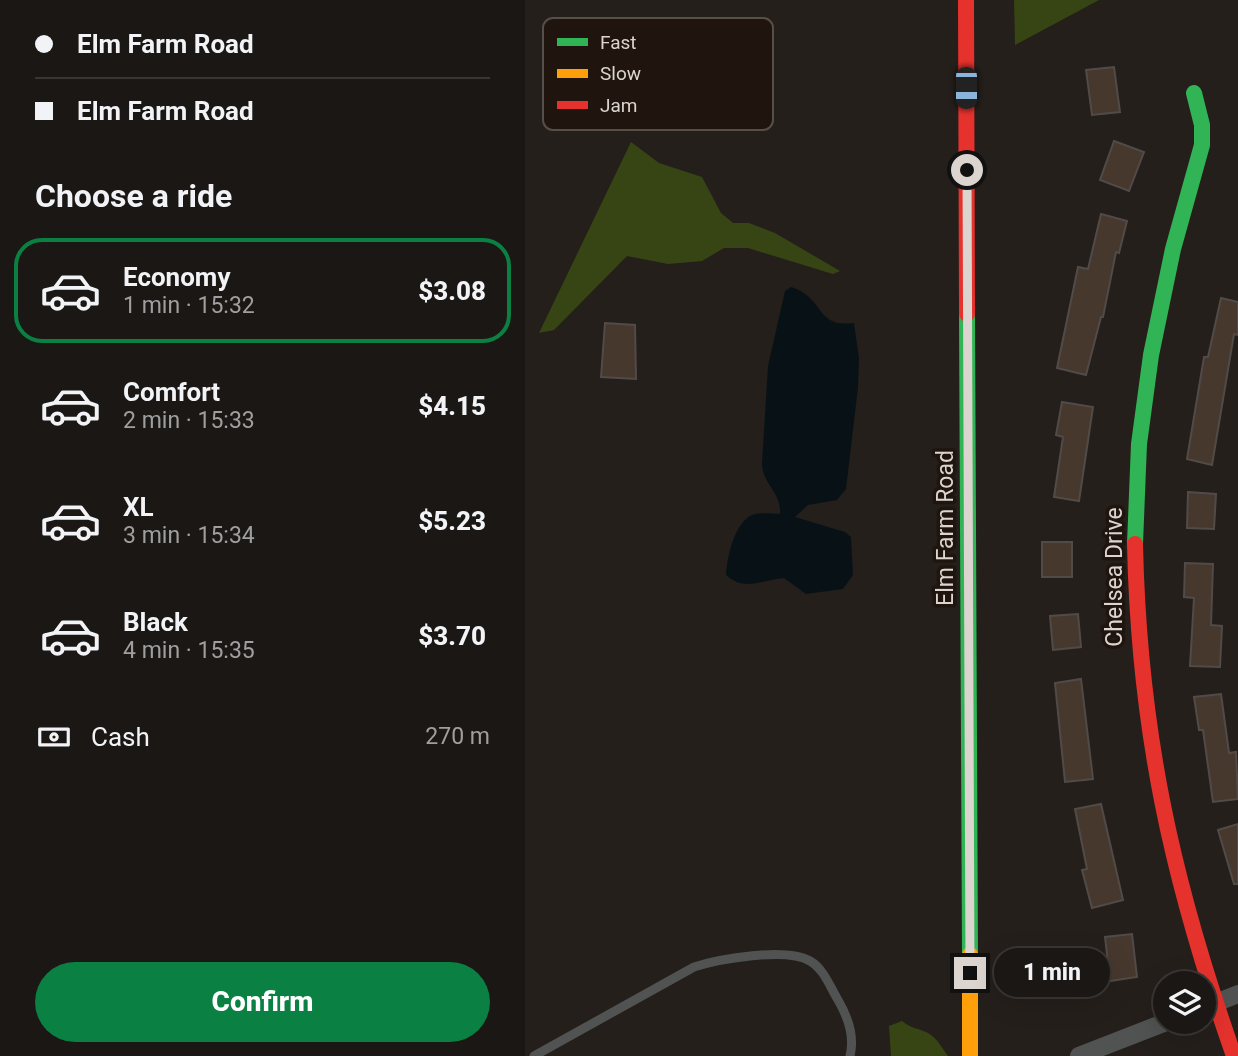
<!DOCTYPE html>
<html lang="en">
<head>
<meta charset="utf-8">
<style>
  body { margin:0; font-family:Roboto,sans-serif; background:#24201d; color:#f1f3f6; height:100vh; display:flex; flex-direction:column; font-size:26px; white-space:nowrap }
  * { box-sizing:border-box; margin:0 }
  p { font-size:23px; color:#a09fa0 }
  .icon { flex:none; width:38px; height:38px; fill:none; stroke:currentColor; stroke-width:2; stroke-linecap:round; stroke-linejoin:round }
  .map { position:relative; flex:1; overflow:hidden }
  .drawer { display:flex; flex-direction:column; background:#1b1714; width:525px }
  .drawer>* { flex:none }
  .top-card { display:grid; align-content:center; height:154px; padding:0 35px; background:#1b1714 }
  .controls { position:absolute; left:628px; top:971px; display:grid; gap:14px }
  .controls a { display:grid; place-items:center; width:63px; height:63px; border-radius:50%; background:#1b1714; box-shadow:0 7px 28px #0002,0 0 0 2px #393634; font-size:35px }
  .end { position:absolute; width:32px; height:32px; margin:-16px; border:9px solid #dbd4cf; background:#111; box-shadow:0 0 0 4px #111 }
  .from { border-radius:50% }
  .bubble { position:absolute; height:49px; border-radius:24px; background:#1b1714; box-shadow:0 7px 28px #0002,0 0 0 2px #393634; font-size:23px; font-weight:800; line-height:49px; text-align:center }
  .car { position:absolute; width:21px; height:42px; margin:-21px -10px; border-radius:9px; box-shadow:0 0 5px 2px #0007; background:linear-gradient(#222 24%,#8ab4d8 0 40%,#222 0 76%,#8ab4d8 0 86%,#222 0) }
  .top-card b { display:flex; align-items:center; gap:24px; height:66px; font-size:26px }
  .top-card b+b { border-top:2px solid #393634 }
  .top-card i { width:18px; height:18px; background:#f1f3f6 }
  ul { padding:0; list-style:none }
  li { display:flex; align-items:center; gap:21px; height:105px; margin:0 14px 10px; padding:0 21px; border:4px solid transparent; border-radius:28px }
  li div { flex:1 }
  li b { display:block; font-size:26px }
  li em { font-style:normal; font-weight:800 }
  li.current { border-color:#0b8043 }
  li>.icon { width:63px; height:63px; stroke-width:1.5 }
  h2 { padding:0 35px; font-size:32px; line-height:84px }
  .pay { display:flex; align-items:center; gap:18px; height:77px; padding:0 35px; font-size:26px }
  .pay p { margin-inline-start:auto }
  .button { display:flex; gap:14px; margin-top:auto; padding:14px 35px }
  .button a { flex:1; height:80px; border-radius:42px; background:#0b8043; color:#fff; font-size:28px; font-weight:800; line-height:80px; text-align:center }
  main { display:flex; flex:1; min-height:0 }
  .map>svg:first-child { display:block }
</style>
</head>
<body>
<main>
<section class="drawer">
<div class="top-card">
<b><i class="from"></i>Elm Farm Road</b>
<b><i></i>Elm Farm Road</b>
</div>
<h2>Choose a ride</h2>
<ul>
<li class="current"><svg class="icon" aria-label="car" viewBox="0 0 24 24"><path d="M5 17H2v-5l4-1 3-4h7l3 4 3 1v5h-3M9 17h6M6 11h13"/><circle cx="7" cy="17" r="2"/><circle cx="17" cy="17" r="2"/></svg><div><b>Economy</b><p>1 min · 15:32</p></div><em>$3.08</em></li>
<li><svg class="icon" aria-label="car" viewBox="0 0 24 24"><path d="M5 17H2v-5l4-1 3-4h7l3 4 3 1v5h-3M9 17h6M6 11h13"/><circle cx="7" cy="17" r="2"/><circle cx="17" cy="17" r="2"/></svg><div><b>Comfort</b><p>2 min · 15:33</p></div><em>$4.15</em></li>
<li><svg class="icon" aria-label="car" viewBox="0 0 24 24"><path d="M5 17H2v-5l4-1 3-4h7l3 4 3 1v5h-3M9 17h6M6 11h13"/><circle cx="7" cy="17" r="2"/><circle cx="17" cy="17" r="2"/></svg><div><b>XL</b><p>3 min · 15:34</p></div><em>$5.23</em></li>
<li><svg class="icon" aria-label="car" viewBox="0 0 24 24"><path d="M5 17H2v-5l4-1 3-4h7l3 4 3 1v5h-3M9 17h6M6 11h13"/><circle cx="7" cy="17" r="2"/><circle cx="17" cy="17" r="2"/></svg><div><b>Black</b><p>4 min · 15:35</p></div><em>$3.70</em></li>
</ul>
<div class="pay"><svg class="icon" aria-label="cash" viewBox="0 0 24 24"><path d="M3 7h18v10H3z"/><circle cx="12" cy="12" r="2"/></svg>Cash<p>270 m</p></div>
<div class="button"><a>Confirm</a></div>
</section>
<div class="map">
<svg width="713" height="1056" viewBox="0 0 713 1056">
  <rect width="100%" height="100%" fill="#241f1b"/>
  <path fill="#374514" d="M489,0H574L490,45Z
    M106,142L134,163L177,177L196,213L208,223H224L250,233L315,271L308,274L223,248H199L177,261L143,264L102,256L29,330L14,333Z
    M377,1021C386,1029 394,1028 403,1033C412,1038 417,1048 423,1056H366L364,1026Z"/>
  <path fill="#081216" d="M266,287C301,298 289,328 329,323L334,358L333,387L321,489L312,500L283,505L270,517L320,532L326,537L328,575L318,589L281,594L259,578C238,580 219,592 201,575C202,558 209,523 227,515C236,512 246,514 255,514C257,493 237,484 237,463L243,366L260,291Z"/>
  <path fill="#47382e" stroke="#504b48" stroke-width="2" d="M589,67L595,112L567,115L561,70Z
    M589,141L619,152L604,191L575,180Z
    M576,214L602,221L594,253L591,252L578,317H576L561,375L532,368L553,267L563,269Z
    M696,298L713,302V335L709,334L687,465L662,459L679,357H683Z
    M80,323L110,325L111,379L76,377Z
    M537,402L568,407L554,501L529,497L538,437L531,435Z
    M663,492L691,494L689,529L662,528Z
    M517,542H547V577H517Z
    M660,563L688,564L686,625L697,626L695,667L665,666L669,598L659,597Z
    M553,614L556,647L528,650L525,616Z
    M556,679L568,779L540,782L530,683Z
    M696,694L704,753L711,752L713,799L688,802L678,730H674L669,697Z
    M576,804L598,900L567,908L557,870L562,869L550,809Z
    M713,824V884H709L693,830Z
    M607,934L612,977L585,981L580,937Z
    M537,956L540,981L503,986L500,961Z"/>
  <g fill="none" stroke-linecap="round" stroke-linejoin="round">
    <path stroke="#515252" stroke-width="9" d="M9,1056L169,967C194,959 261,947 285,961C299,969 305,987 313,1000C323,1017 330,1036 325,1056"/>
    <path stroke="#515252" stroke-width="18" d="M680,1007L713,994
      M554,1056L641,1022"/>
    <path stroke="#30b455" stroke-width="16" d="M442,314L445,955
      M610,544L614,444L626,355L648,249L677,145V125L669,93"/>
    <path stroke="#ff9f0a" stroke-width="16" d="M445,955V1056"/>
    <path stroke="#e5322d" stroke-width="16" d="M441,0L442,314
      M610,544C614,731 647,880 709,1056"/>
  </g>
  <g fill="none" stroke-linecap="round" stroke-linejoin="round">
    <path stroke="#dbd4cf" stroke-width="9" d="M442,170L445,973"/>
  </g>
  <g text-anchor="middle" dominant-baseline="central" stroke-width="7" stroke-linejoin="round" paint-order="stroke">
    <g font-size="23" fill="#dbd4cf" stroke="#1f150e">
      <text transform="translate(420 528) rotate(-90)">Elm Farm Road</text>
      <text transform="translate(589 577) rotate(-90)">Chelsea Drive</text>
    </g>
  </g>
  <rect x="18" y="18" width="230" height="112" rx="10" fill="#1f150e" stroke="#574e48" stroke-width="2"/>
  <rect x="32" y="38" width="31" height="8" fill="#30b455"/>
  <rect x="32" y="69" width="31" height="9" fill="#ff9f0a"/>
  <rect x="32" y="101" width="31" height="8" fill="#e5322d"/>
  <g font-size="19" fill="#dbd4cf">
    <text x="75" y="49">Fast</text>
    <text x="75" y="80">Slow</text>
    <text x="75" y="112">Jam</text>
  </g>
</svg>
<div class="controls">
<a><svg class="icon" aria-label="layers" viewBox="0 0 24 24"><path d="M12 4l9 5-9 5-9-5zM3 14l9 5 9-5"/></svg></a>
</div>
<i class="end from" style="left:442px;top:170px"></i>
<i class="end" style="left:445px;top:973px"></i>
<div class="bubble" style="left:469px;top:948px;width:116px">1 min</div>
<i class="car" style="left:441px;top:88px;rotate:180deg"></i>
</div>
</main>
</body>
</html>
